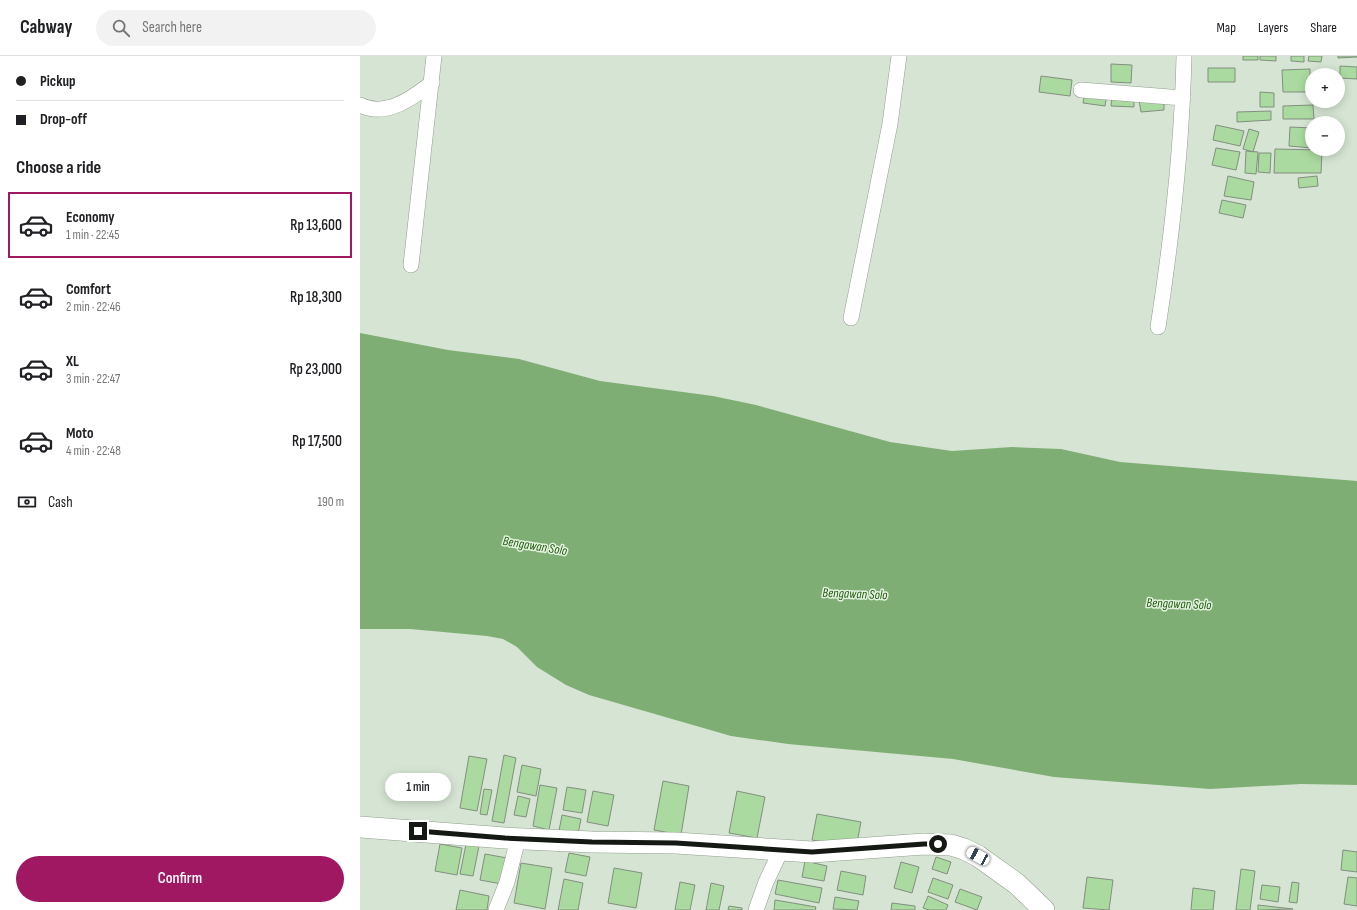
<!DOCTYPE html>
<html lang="en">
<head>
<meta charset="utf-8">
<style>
  body { margin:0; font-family:"Sofia Sans Condensed",sans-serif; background:#f2f2f2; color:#202124; height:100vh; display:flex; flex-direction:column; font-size:15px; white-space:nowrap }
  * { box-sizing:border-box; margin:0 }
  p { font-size:13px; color:#757577 }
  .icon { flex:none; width:22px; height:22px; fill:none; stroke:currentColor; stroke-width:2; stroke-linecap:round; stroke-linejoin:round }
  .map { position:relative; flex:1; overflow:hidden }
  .drawer { display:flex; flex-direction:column; background:#fff; width:360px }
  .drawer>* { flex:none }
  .guide { display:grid; align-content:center; height:88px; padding:0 16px; background:#fff }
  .tools { position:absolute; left:945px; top:12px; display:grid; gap:8px }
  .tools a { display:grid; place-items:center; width:40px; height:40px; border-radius:50%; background:#fff; box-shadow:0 2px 10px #0003; font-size:20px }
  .end { position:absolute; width:18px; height:18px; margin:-9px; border:5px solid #141913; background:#fff; box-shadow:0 0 0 2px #fff }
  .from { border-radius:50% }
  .bubble { position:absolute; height:28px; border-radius:14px; background:#fff; box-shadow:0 2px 10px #0003; font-size:13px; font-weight:600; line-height:28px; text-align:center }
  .car { position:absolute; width:12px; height:24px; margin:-12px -6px; border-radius:5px; box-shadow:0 0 3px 1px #0007; background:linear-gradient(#fff 24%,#345 0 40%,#fff 0 76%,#345 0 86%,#fff 0) }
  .guide b { display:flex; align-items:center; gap:14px; height:38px; font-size:15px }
  .guide b+b { border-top:1px solid #e0e0e0 }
  .guide i { width:10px; height:10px; background:#202124 }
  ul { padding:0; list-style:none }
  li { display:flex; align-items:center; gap:12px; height:66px; margin:0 8px 6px; padding:0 8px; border:2px solid transparent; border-radius:0px }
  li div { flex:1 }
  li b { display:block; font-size:15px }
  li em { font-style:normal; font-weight:600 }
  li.selected { border-color:#a01762 }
  li>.icon { width:36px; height:36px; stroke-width:1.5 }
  h2 { padding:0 16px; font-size:18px; line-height:48px }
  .pay { display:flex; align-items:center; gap:10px; height:44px; padding:0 16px; font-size:15px }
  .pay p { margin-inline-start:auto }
  .primary-button { display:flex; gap:8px; margin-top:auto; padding:8px 16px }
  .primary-button a { flex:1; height:46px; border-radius:24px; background:#a01762; color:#fff; font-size:16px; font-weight:600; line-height:46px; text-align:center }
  header { display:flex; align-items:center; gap:24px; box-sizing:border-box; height:56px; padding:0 20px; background:#fff; border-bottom:1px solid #e0e0e0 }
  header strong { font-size:19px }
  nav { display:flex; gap:22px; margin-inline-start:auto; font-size:14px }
  .search { width:280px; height:36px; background:#f2f2f2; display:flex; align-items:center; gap:10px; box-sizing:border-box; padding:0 14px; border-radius:22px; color:#757577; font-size:15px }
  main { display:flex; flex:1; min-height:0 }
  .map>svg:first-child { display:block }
</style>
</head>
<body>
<header>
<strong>Cabway</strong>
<div class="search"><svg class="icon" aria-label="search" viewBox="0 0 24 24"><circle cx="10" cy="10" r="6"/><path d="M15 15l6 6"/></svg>Search here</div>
<nav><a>Map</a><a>Layers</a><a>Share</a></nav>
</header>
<main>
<section class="drawer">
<div class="guide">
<b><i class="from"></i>Pickup</b>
<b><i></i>Drop-off</b>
</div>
<h2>Choose a ride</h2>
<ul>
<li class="selected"><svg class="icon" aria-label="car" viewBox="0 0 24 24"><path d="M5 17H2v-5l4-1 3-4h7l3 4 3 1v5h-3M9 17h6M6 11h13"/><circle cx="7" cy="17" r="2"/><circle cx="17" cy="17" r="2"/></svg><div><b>Economy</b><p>1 min · 22:45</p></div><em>Rp 13,600</em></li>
<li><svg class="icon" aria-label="car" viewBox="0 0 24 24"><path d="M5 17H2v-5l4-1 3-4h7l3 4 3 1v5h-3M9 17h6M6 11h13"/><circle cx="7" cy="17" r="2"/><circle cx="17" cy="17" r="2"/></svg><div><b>Comfort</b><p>2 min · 22:46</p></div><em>Rp 18,300</em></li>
<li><svg class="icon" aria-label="car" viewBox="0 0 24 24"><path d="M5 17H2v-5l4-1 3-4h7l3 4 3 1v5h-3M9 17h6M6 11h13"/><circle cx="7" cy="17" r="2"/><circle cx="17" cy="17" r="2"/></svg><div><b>XL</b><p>3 min · 22:47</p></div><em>Rp 23,000</em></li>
<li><svg class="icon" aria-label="car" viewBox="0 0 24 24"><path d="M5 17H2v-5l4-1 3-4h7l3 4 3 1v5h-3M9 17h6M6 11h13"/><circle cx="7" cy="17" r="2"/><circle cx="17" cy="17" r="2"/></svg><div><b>Moto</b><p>4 min · 22:48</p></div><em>Rp 17,500</em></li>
</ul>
<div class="pay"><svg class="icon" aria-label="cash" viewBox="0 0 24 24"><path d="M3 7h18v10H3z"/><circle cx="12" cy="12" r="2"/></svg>Cash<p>190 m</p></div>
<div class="primary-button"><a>Confirm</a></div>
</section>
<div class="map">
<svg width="997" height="854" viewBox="0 0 997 854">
  <rect width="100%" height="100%" fill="#d6e5d3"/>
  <path fill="#7fae74" d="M0,277L88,294L159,303L240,325L353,340L396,349L530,386L592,395L652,391L701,393L760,406L997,425V729L941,728L850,733L694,721L593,703L428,688L371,680L229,639L206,629L177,611L157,591L143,583L127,580L50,573H0Z"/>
  <path fill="#aada9f" stroke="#828f7f" d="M883,0H898V4H883Z
    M900,0H916V5L900,4Z
    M931,0H944V6L931,5Z
    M949,0H962L961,6L948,5Z
    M978,0H997V1L978,2Z
    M751,8L772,9L771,27L751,26Z
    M980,10L997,11V23L980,22Z
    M848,12H875V26H848Z
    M950,13V36H923L922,14Z
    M681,20L712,24L710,40L679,36Z
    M725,36L747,39L745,50L723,47Z
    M900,36L914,37V51H900Z
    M752,39L774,40V51L751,50Z
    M804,42V54L781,56L779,44Z
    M953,49L954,63H923V50Z
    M911,55V64L877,66V56Z
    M856,69L884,75L880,90L853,84Z
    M930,71L952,72V92L929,90Z
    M889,73L899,76L893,96L883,93Z
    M856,92L880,96L876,114L852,109Z
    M915,93L962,94L961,117H914Z
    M886,95L898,96L896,118L885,117Z
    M899,97H911L910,117L898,116Z
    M868,120L894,126L891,144L864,140Z
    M957,120L958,130L939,132L938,122Z
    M862,144L886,149L883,162L859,157Z
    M144,699L156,702L144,767L132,765Z
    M109,700L127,703L117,755L100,752Z
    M162,709L181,713L176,740L157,736Z
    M303,725L329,730L321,779L294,774Z
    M180,729L197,732L189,774L173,770Z
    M207,731L226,734L222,757L203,754Z
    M124,733L132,734L127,759L120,758Z
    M233,735L254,739L248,770L227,766Z
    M377,735L405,741L397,782L369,777Z
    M158,740L170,743L166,761L154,759Z
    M457,758L501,766L496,792L452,784Z
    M202,759L221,763L218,778L199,775Z
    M80,788L102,792L97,819L75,815Z
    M106,788L119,790L113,820L100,818Z
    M983,794L997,796V816L981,814Z
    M209,797L230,801L226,820L205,816Z
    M125,798L147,802L142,828L120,824Z
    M576,801L591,806L587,818L572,813Z
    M445,805L467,810L464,825L442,821Z
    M541,806L559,811L552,837L534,832Z
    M161,807L192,812L185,853L154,847Z
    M254,812L282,817L276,852L248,847Z
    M881,813L895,815L890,854H876Z
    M481,815L506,820L503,839L477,834Z
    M727,821L753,824L749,854L723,852Z
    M988,821L997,822V850L984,848Z
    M573,822L593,829L588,843L568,836Z
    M204,823L223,827L218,854H198Z
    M418,824L462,832L459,847L415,838Z
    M320,826L335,829L330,854H315Z
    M932,826L939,827L937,847L929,846Z
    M351,827L364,830L359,854H346Z
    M902,829L920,831L918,846L900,843Z
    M833,832L855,835L853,854H831Z
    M600,833L622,841L617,854L595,846Z
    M100,834L129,840L127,854H96Z
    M568,840L588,849L586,854H569L563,852Z
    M475,841L499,845L497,854L473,853Z
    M415,844L456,851L455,854H414Z
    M532,847L555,850V854H531Z
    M898,849L933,853L898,854Z
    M369,850L382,852V854H368Z"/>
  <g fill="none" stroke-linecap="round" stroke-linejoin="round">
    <g stroke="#909d8d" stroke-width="16">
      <path id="street" d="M721,34L823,42
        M0,49C26,62 52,42 72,27
        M51,209L74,0
        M491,262L530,68L539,0
        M798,271C812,181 822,91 824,0
        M136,854L147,826L158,783
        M396,854L406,826L421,794"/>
    </g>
    <g stroke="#909d8d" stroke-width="22">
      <path id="secondary" d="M0,771L145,782L232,786L316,787L452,796L564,788L591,789L604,793L618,800L657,828L684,854"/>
    </g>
    <use href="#street" stroke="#fff" stroke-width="15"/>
    <use href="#secondary" stroke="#fff" stroke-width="21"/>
  </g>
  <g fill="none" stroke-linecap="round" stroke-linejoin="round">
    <path stroke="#141913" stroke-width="5" d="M58,775L145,782L232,786L316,787L452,796L564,788H578"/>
  </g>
  <g text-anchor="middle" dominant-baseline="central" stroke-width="3" stroke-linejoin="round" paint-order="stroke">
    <g font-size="13" font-style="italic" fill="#1d5a09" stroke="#e3f2e0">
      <text transform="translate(175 490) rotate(9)">Bengawan Solo</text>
      <text transform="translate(495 538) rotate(2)">Bengawan Solo</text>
      <text transform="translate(819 548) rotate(2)">Bengawan Solo</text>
    </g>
  </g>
</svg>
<div class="tools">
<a>+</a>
<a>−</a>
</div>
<i class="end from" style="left:578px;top:788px"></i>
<i class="end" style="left:58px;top:775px"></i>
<div class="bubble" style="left:25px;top:717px;width:66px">1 min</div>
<i class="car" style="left:618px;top:800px;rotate:299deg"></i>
</div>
</main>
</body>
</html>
